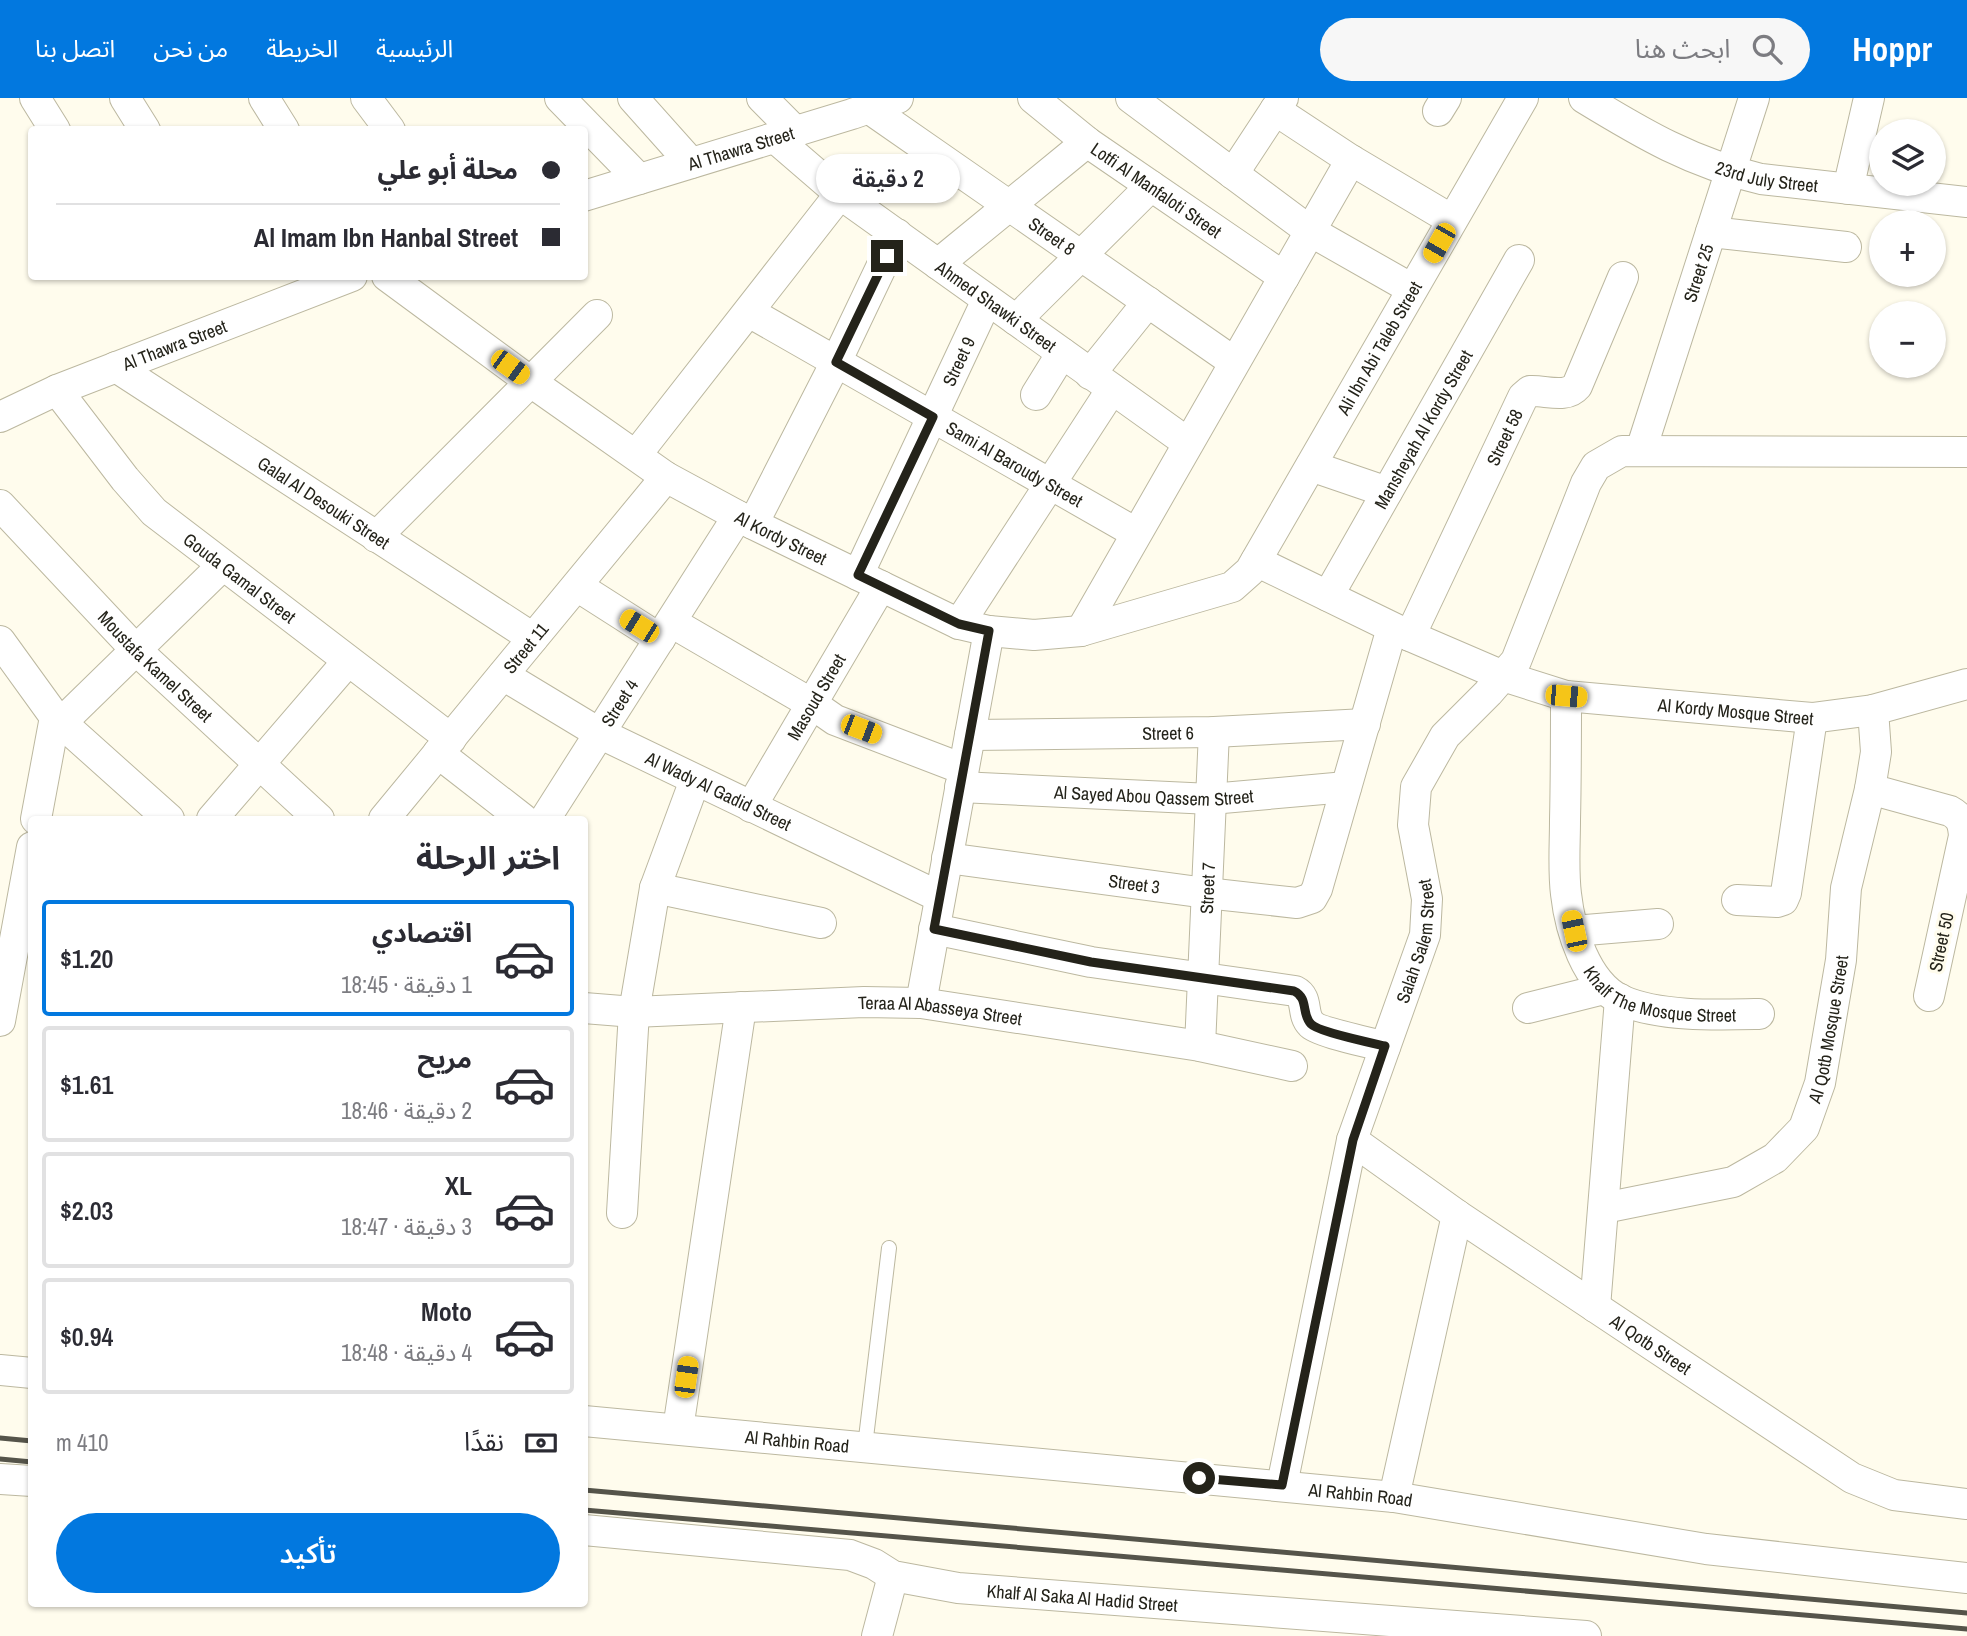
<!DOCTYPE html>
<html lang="ar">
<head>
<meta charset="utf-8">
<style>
  body { margin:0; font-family:"Archivo Narrow","Noto Sans Arabic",sans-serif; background:#f7f7f7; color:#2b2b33; direction:rtl; height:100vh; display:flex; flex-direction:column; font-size:26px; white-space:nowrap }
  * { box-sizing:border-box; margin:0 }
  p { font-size:23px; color:#7c7c81 }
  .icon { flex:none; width:38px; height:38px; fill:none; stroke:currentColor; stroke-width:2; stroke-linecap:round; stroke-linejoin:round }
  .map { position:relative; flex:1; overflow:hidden; direction:ltr }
  .panel { position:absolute; left:28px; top:718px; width:560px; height:791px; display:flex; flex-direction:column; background:#fff; border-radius:7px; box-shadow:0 2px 5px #0004; direction:rtl }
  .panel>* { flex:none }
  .hud { position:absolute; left:28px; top:28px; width:560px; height:154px; border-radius:7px; box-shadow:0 2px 5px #0004; direction:rtl; display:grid; align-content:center; height:154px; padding:0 28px; background:#fff }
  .tools { position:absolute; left:1869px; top:21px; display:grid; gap:14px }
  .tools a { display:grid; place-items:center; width:77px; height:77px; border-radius:50%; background:#fff; box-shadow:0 2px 5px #0004; font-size:35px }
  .end { position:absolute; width:32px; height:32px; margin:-16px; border:9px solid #24231a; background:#fff; box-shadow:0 0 0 4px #fff }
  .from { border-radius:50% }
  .bubble { position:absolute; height:49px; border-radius:24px; background:#fff; box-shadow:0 2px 5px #0004; font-size:23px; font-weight:600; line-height:49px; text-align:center; direction:rtl }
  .car { position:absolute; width:21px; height:42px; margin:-21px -10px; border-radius:9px; box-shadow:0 0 5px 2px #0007; background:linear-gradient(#f5c518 24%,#345 0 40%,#f5c518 0 76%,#345 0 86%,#f5c518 0) }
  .hud b { display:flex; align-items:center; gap:24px; height:66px; font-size:26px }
  .hud b+b { border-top:2px solid #e1e1e2 }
  .hud i { width:18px; height:18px; background:#2b2b33 }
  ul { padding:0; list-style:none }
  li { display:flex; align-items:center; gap:21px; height:116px; margin:0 14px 10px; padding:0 14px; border:4px solid #e1e1e2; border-radius:7px }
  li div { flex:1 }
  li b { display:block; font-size:26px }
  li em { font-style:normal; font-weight:600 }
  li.active { border-color:#0278df }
  li>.icon { width:63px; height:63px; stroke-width:1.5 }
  h2 { padding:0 28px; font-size:32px; line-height:84px }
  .pay { display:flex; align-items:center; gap:18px; height:77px; padding:0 28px; font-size:26px }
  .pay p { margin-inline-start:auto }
  .action { display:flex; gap:14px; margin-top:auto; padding:14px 28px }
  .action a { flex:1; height:80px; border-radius:42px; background:#0278df; color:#fff; font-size:28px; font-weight:600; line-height:80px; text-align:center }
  header { display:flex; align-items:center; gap:42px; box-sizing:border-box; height:98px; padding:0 35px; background:#0278df; color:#fff }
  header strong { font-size:33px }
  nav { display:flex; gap:38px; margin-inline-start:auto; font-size:24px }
  .search { width:490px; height:63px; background:#f7f7f7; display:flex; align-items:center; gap:18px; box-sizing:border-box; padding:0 24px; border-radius:38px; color:#7c7c81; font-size:26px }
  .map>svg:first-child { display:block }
</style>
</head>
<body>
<header>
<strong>Hoppr</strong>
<div class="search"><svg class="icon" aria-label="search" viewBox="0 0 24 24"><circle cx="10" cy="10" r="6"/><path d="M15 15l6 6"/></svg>ابحث هنا</div>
<nav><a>الرئيسية</a><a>الخريطة</a><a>من نحن</a><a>اتصل بنا</a></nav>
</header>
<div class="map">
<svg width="1967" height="1538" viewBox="0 0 1967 1538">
  <rect width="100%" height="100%" fill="#fffced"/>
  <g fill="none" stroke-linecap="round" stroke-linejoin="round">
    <g stroke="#bcb8a0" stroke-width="16">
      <path id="service" d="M865,1348L889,1150"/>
    </g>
    <g stroke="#bcb8a0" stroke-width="32">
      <g id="minor">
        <path d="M35,0L55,32"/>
        <path d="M125,0L145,32"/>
        <path d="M264,0L284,32"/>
        <path d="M366,0L390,32"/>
        <path d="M560,0L639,81"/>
        <path d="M633,0L691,65"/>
        <path d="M762,0L796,34"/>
        <path id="s1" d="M1033,0L1087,44L1284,179"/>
        <path d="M1131,0L1310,133L1412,191"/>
        <path id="s2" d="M1584,0C1643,36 1692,65 1761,81L1967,104"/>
        <path id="s3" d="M870,11L1234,264"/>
        <path d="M1275,12L1351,62L1452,122"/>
        <path d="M1438,13L1446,0"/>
        <path id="s4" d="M775,40L840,96L1188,345"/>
        <path d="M1233,76L1283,0"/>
        <path d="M1848,91L1869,0"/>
        <path id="s5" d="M584,98L852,16L898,0"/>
        <path d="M1711,134L1846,149"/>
        <path d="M938,166L1087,44"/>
        <path id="s6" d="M387,178L531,284L666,379L753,426L959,526L989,533L1034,537L1081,533L1232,489L1250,473L1523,0"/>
        <path id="s7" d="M749,214L1136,435"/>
        <path d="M1016,222L1151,88"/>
        <path id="s8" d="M116,269L533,540"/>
        <path d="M1090,276L1148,204"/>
        <path id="s9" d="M57,292L125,381L154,414L451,641"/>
        <path d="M1036,297L1062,255"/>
        <path id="s10" d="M0,319L57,292L352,178"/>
        <path id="s11" d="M1641,352L1754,0"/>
        <path d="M636,357L840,96"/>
        <path d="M1311,368L1387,394"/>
        <path id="s12" d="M0,407L136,552L319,721"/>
        <path d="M753,426L836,264L897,136"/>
        <path d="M376,439L597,217"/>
        <path id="s13" d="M1256,463L1410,538L1503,578L1566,598L1812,620L1873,612L1967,586"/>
        <path id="s14" d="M858,477L987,202"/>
        <path d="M577,488L660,541"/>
        <path id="s15" d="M1328,498L1519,162"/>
        <path d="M671,524L812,606L835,622L963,671"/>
        <path d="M959,526L1112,291"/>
        <path d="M1081,533L1351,62"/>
        <path id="s16" d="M1410,538L1523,299L1530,293C1546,292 1566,301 1577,288L1623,179"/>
        <path d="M0,543L55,619L169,721"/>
        <path id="s17" d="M503,577L599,635L940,799"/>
        <path id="s18" d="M1566,598C1566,639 1566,680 1565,722C1565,746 1563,772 1566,796C1570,832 1586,885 1621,902C1659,919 1717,917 1759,916"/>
        <path d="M62,624L222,468"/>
        <path id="s19" d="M970,637L1214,634L1365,626"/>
        <path d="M438,655L523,721"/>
        <path id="s20" d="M960,689L1211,701L1346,689"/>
        <path d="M1870,691L1950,713C1961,719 1963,725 1964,738L1929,898"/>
        <path id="s21" d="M751,709L881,488"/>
        <path d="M36,721L55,619"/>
        <path d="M212,721L348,563"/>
        <path id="s22" d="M384,721L666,379"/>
        <path id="s23" d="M545,721L738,418"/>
        <path id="s24" d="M947,760L1206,795L1297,805L1312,800L1317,791L1392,530"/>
        <path d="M655,790L821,825"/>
        <path d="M1737,802L1777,804L1783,802L1786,795L1812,620"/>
        <path d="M934,831L1091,864L1295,893C1309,900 1301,916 1311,926C1318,934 1372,945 1385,949"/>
        <path d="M1574,833L1658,826"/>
        <path d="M921,905L989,533"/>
        <path id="s25" d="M584,910L634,914L864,904L921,905L1200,948L1292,968"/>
        <path d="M1528,910L1604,891"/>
        <path d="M0,923L32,749"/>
        <path id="s26" d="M1200,948L1214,634"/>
        <path id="s27" d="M1352,1042L1457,1117L1852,1380L1894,1397L1967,1406"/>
        <path id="s28" d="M1604,1110L1733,1084L1775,1060L1804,1030L1820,985L1841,862L1846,790L1870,691L1876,654L1873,612"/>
        <path d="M622,1115L634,914L655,790L695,682"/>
        <path d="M1595,1209L1620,901"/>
        <path d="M0,1272L32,1275"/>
        <path id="s29" d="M584,1323L1394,1399L1706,1451L1967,1480"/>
        <path d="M678,1331L741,909"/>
        <path d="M0,1381L32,1383"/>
        <path id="s30" d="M1282,1387L1352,1042L1425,837L1427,801L1413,727L1416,689L1445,638L1488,595L1516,563L1586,385L1596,368L1622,353L1967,354"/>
        <path d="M1394,1399L1457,1117"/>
        <path id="s31" d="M584,1432L850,1457L874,1466L893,1478L958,1490L1586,1538"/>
        <path d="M877,1538L893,1478"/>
      </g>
    </g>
    <use href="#service" stroke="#fff" stroke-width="14"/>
    <use href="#minor" stroke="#fff" stroke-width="30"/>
    <path stroke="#55544a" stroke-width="5" d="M0,1340L32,1343
      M0,1361L32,1364
      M584,1392L1967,1515
      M584,1412L1967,1531"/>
  </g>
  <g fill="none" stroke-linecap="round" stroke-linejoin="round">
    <path stroke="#24231a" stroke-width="9" d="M887,158L836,264L933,319L858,477L959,526L989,533L934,831L1091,864L1294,893C1309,900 1301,916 1311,926C1318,934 1372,945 1385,948L1353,1042L1282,1387L1199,1380"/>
  </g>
  <g text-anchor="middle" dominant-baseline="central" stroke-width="6" stroke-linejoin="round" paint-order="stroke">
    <g font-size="18" fill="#24231a" stroke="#fffced">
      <text stroke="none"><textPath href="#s5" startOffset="164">Al Thawra Street</textPath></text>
      <text stroke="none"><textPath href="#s2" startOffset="201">23rd July Street</textPath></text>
      <text stroke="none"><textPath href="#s1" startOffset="154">Lotfi Al Manfaloti Street</textPath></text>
      <text stroke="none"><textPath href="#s3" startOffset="222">Street 8</textPath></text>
      <text stroke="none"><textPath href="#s11" startOffset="186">Street 25</textPath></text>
      <text stroke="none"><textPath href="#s4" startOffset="278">Ahmed Shawki Street</textPath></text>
      <text stroke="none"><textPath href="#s10" startOffset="189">Al Thawra Street</textPath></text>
      <text stroke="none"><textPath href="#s6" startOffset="1234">Ali Ibn Abi Taleb Street</textPath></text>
      <text stroke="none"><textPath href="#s14" startOffset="236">Street 9</textPath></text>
      <text stroke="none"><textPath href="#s15" startOffset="192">Mansheyah Al Kordy Street</textPath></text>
      <text stroke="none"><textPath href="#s16" startOffset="220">Street 58</textPath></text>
      <text stroke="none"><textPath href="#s7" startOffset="306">Sami Al Baroudy Street</textPath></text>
      <text stroke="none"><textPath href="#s8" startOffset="248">Galal Al Desouki Street</textPath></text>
      <text stroke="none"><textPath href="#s6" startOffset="474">Al Kordy Street</textPath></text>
      <text stroke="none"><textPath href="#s9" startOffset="264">Gouda Gamal Street</textPath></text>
      <text stroke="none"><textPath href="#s22" startOffset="222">Street 11</textPath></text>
      <text stroke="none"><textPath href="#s12" startOffset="224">Moustafa Kamel Street</textPath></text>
      <text stroke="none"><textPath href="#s21" startOffset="128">Masoud Street</textPath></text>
      <text stroke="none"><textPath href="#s23" startOffset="138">Street 4</textPath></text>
      <text stroke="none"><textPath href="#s13" startOffset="509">Al Kordy Mosque Street</textPath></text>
      <text stroke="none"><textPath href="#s19" startOffset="198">Street 6</textPath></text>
      <text stroke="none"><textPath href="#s17" startOffset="245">Al Wady Al Gadid Street</textPath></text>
      <text stroke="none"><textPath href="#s20" startOffset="194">Al Sayed Abou Qassem Street</textPath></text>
      <text stroke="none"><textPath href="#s24" startOffset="189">Street 3</textPath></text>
      <text stroke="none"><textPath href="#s26" startOffset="158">Street 7</textPath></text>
      <text stroke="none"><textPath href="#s30" startOffset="562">Salah Salem Street</textPath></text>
      <text transform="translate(1941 844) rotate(-78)">Street 50</text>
      <text stroke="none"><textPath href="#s18" startOffset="357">Khalf The Mosque Street</textPath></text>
      <text stroke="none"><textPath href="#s25" startOffset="357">Teraa Al Abasseya Street</textPath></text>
      <text stroke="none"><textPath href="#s28" startOffset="324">Al Qotb Mosque Street</textPath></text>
      <text stroke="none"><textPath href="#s27" startOffset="362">Al Qotb Street</textPath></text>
      <text stroke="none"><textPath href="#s29" startOffset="214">Al Rahbin Road</textPath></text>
      <text stroke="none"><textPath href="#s29" startOffset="780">Al Rahbin Road</textPath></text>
      <text stroke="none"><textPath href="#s31" startOffset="506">Khalf Al Saka Al Hadid Street</textPath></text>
    </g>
  </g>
</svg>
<div class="tools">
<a><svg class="icon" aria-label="layers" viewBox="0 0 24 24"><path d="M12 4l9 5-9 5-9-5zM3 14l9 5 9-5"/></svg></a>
<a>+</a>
<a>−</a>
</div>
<i class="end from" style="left:1199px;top:1380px"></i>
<i class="end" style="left:887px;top:158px"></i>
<div class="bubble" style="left:816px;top:56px;width:144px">2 دقيقة</div>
<i class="car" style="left:1439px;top:145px;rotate:210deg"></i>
<i class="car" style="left:510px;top:269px;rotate:126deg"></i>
<i class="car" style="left:639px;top:528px;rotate:302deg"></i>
<i class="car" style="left:1566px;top:598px;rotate:95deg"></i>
<i class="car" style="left:861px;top:631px;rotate:111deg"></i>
<i class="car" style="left:1574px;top:833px;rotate:348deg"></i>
<i class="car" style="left:686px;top:1279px;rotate:8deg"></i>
<div class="hud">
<b><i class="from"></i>محلة أبو علي</b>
<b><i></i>Al Imam Ibn Hanbal Street</b>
</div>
<section class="panel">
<h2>اختر الرحلة</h2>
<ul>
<li class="active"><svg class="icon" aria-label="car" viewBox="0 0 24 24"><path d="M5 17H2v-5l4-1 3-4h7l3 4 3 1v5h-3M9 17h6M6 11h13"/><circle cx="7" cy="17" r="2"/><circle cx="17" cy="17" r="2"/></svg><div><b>اقتصادي</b><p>1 دقيقة · 18:45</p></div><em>$1.20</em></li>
<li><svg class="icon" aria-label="car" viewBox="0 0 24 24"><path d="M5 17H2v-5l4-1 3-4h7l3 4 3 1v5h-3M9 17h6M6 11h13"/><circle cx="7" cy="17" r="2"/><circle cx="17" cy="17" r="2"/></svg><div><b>مريح</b><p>2 دقيقة · 18:46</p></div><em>$1.61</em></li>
<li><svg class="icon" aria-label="car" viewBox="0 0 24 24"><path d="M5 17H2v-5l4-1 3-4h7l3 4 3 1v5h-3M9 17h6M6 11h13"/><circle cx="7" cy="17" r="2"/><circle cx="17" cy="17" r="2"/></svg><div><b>XL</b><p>3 دقيقة · 18:47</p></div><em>$2.03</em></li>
<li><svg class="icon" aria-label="car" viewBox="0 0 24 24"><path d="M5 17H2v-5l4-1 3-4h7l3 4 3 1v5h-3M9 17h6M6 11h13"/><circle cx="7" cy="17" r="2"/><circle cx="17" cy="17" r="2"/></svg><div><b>Moto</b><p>4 دقيقة · 18:48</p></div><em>$0.94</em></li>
</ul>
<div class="pay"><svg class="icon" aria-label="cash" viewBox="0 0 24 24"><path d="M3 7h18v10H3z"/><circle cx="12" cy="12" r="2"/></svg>نقدًا<p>410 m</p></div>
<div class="action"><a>تأكيد</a></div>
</section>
</div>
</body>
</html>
